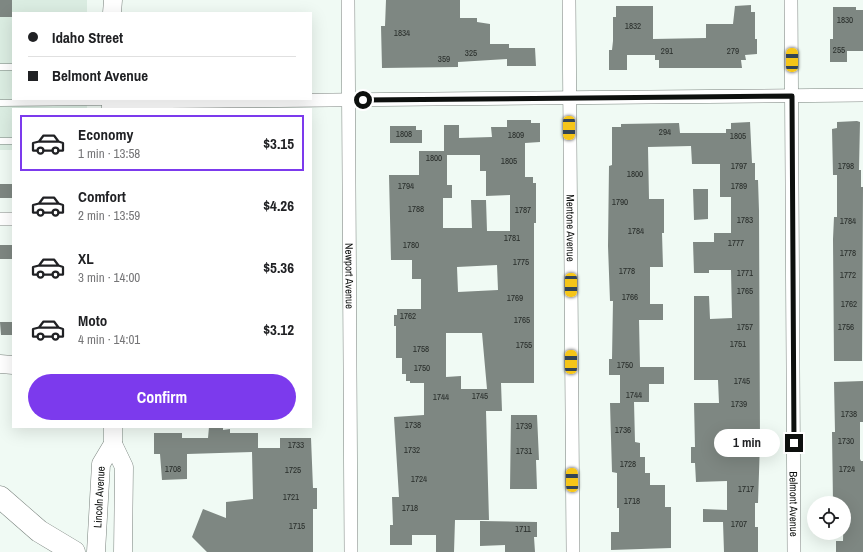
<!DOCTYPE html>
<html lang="en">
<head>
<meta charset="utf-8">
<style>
  body { margin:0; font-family:"Archivo Narrow",sans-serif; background:#f6f6f6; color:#202124; height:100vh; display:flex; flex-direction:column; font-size:15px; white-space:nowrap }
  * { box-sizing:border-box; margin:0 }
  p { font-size:13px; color:#757577 }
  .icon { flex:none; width:22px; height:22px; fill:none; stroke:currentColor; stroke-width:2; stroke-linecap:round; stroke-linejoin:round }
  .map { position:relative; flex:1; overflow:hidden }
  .panel { position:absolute; left:12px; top:108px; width:300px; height:320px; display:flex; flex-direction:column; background:#fff; border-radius:0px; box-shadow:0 4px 16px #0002 }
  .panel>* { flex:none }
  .top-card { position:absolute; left:12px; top:12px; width:300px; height:88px; border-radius:0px; box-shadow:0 4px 16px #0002; display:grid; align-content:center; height:88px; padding:0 16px; background:#fff }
  .fabs { position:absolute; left:807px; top:496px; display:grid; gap:8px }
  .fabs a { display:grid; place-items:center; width:44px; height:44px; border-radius:50%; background:#fff; box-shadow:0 4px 16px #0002; font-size:20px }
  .end { position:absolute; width:18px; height:18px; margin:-9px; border:5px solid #0d100e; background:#fff; box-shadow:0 0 0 2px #fff }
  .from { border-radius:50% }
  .bubble { position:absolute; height:28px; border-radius:14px; background:#fff; box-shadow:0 4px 16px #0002; font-size:13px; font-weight:800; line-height:28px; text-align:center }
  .car { position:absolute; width:12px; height:24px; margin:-12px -6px; border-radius:5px; box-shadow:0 0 3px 1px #0007; background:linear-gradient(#f5c518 24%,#345 0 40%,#f5c518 0 76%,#345 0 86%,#f5c518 0) }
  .top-card b { display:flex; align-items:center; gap:14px; height:38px; font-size:15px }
  .top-card b+b { border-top:1px solid #e0e0e0 }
  .top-card i { width:10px; height:10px; background:#202124 }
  ul { padding:7px 0 0; list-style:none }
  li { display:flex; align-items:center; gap:12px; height:56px; margin:0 8px 6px; padding:0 8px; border:2px solid transparent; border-radius:0px }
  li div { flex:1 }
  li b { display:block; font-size:15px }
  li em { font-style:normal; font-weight:800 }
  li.on { border-color:#7c3aed }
  li>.icon { width:36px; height:36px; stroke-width:1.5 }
  .action { display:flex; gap:8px; margin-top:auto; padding:8px 16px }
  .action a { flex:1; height:46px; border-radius:24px; background:#7c3aed; color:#fff; font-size:16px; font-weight:800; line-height:46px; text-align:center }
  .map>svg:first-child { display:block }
</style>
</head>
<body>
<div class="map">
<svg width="863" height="552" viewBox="0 0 863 552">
  <rect width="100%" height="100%" fill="#f0faf4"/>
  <path fill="#dbede2" d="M0,0H87V13H13V99H87V109H13V150H0Z"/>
  <path fill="#7e8782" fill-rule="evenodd" d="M0,0H12V17H0Z
    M386,0H460V18H477V22L490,24V44H509V48H535L536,66H507V59L458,62V67L382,68L381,26H385Z
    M751,5V12H755V39H757V54L745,55L746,60H741L742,68H659V60H655V55H627V70H609V50H612L613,41V17H616V6H653V39L706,38V24H733L735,6Z
    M833,7H856V10H863V51H847V62H830V39H833Z
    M507,120H531V123H540V142L525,143V177H533V183H536V223H534V383H501L502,411H486L489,520H455L454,552H436V535H412V545H390V525H393L392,497H399L394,417L424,415V383H410V381H406V374H402V358H396V326H394V315H397V309H421V279H412V260H391L389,175H419V151H444V125H459V138L492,137L491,127H507ZM447,155H480V171H486V196L510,195V231H487L486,200H471L472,228H443V198H452V185H447ZM497,265L498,290L458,292L457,267ZM446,333H482L487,389H461V376L446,377Z
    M857,121L860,122L859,170H861V187H863L862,361H834L833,239L834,217H837V175H833L832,129L837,128V122Z
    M750,122L752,163H755V180H758L759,211L760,442L758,503H755V527H758V552H724L723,522H703V509L727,510V481L696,482L695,463H691V447H695L694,403H719L718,380H694V296H709L710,319L732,318L731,270H709V273H694L693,242H714V233H731V197H720V164H692L691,146L648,147L649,199H664V233H662L663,267H650V304H663V320H639L640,367H664V384H649V402H634L635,442L640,443V457H645V473H650V485H665V507H671V548L611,550V532H619V508H617V473L612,472L610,403H620V375H609V359H612L613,301H610L608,246L609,166L612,165V127H621V124L679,123L680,133H726V129H731V123Z
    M390,126H416V130H422V143H390Z
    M0,184H13V198H0Z
    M693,189H708V219L694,220Z
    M0,245H13V259H0Z
    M0,322H13V335H1Z
    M863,381V422H860V459L861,461H863V552H836V541H843L844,503H833L832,432H835L834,382Z
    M511,415H537L539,460H536L537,489H510Z
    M209,427H223V430L230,429V433H258V448H280V438H311L313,488H317V509H313V552H207L192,537L203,509L226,518V502L253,499L252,452L187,454V479L162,480L160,454H154V433H182V438H208Z
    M480,521L537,522V537H534L535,552H505V545L480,546Z"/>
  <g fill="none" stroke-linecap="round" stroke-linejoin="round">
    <g stroke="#79827d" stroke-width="7">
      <path id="lane" d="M0,67H13
        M0,103L109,102
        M0,141H13"/>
    </g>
    <g stroke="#79827d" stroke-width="14">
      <g id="street">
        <path id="s1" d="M348,0L351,552"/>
        <path id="s2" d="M569,0L573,552"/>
        <path id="s3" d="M791,0L794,552"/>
        <path d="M111,102L863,95"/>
        <path d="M0,219H13"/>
      </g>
    </g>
    <g stroke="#79827d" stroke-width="19">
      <g id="secondary">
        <path d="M112,13L113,0"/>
        <path d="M111,99V109"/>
        <path d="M0,364L13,365"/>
        <path d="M113,444L124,467L123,552"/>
        <path id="s4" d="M96,552L101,464L113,444V427"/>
      </g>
    </g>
    <g stroke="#79827d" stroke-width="23">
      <path id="highway" d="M0,497L39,531L74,552"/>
    </g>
    <use href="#lane" stroke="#fff" stroke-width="6"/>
    <use href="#street" stroke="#fff" stroke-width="13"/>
    <use href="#secondary" stroke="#fff" stroke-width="18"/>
    <use href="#highway" stroke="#fff" stroke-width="22"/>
  </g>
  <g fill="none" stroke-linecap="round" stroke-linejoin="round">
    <path stroke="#0d100e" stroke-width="5" d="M363,100L792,96L794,443"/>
  </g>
  <g text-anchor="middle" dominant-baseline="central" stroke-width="4" stroke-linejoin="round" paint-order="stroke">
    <g font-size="9" fill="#292e2b">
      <text x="845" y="20">1830</text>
      <text x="633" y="26">1832</text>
      <text x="402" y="33">1834</text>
      <text x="839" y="50">255</text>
      <text x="667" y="51">291</text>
      <text x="733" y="51">279</text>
      <text x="471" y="53">325</text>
      <text x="444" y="59">359</text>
      <text x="665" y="132">294</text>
      <text x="404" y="134">1808</text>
      <text x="516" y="135">1809</text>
      <text x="738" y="136">1805</text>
      <text x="434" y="158">1800</text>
      <text x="509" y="161">1805</text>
      <text x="739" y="166">1797</text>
      <text x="846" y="166">1798</text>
      <text x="635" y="174">1800</text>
      <text x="406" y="186">1794</text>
      <text x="739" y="186">1789</text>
      <text x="620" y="202">1790</text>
      <text x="416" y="209">1788</text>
      <text x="523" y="210">1787</text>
      <text x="745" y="220">1783</text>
      <text x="848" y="221">1784</text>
      <text x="636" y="231">1784</text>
      <text x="512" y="238">1781</text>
      <text x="736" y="243">1777</text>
      <text x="411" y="245">1780</text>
      <text x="848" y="253">1778</text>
      <text x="521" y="262">1775</text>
      <text x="627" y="271">1778</text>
      <text x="745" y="273">1771</text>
      <text x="848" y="275">1772</text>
      <text x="745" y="291">1765</text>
      <text x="630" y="297">1766</text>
      <text x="515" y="298">1769</text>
      <text x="849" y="304">1762</text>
      <text x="408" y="316">1762</text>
      <text x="522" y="320">1765</text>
      <text x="745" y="327">1757</text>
      <text x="846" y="327">1756</text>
      <text x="738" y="344">1751</text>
      <text x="524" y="345">1755</text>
      <text x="421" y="349">1758</text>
      <text x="625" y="365">1750</text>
      <text x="422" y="368">1750</text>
      <text x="742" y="381">1745</text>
      <text x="634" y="395">1744</text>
      <text x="480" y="396">1745</text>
      <text x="441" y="397">1744</text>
      <text x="739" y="404">1739</text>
      <text x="849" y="414">1738</text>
      <text x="413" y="425">1738</text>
      <text x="524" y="426">1739</text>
      <text x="623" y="430">1736</text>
      <text x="846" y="441">1730</text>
      <text x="296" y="445">1733</text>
      <text x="412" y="450">1732</text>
      <text x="524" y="451">1731</text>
      <text x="628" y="464">1728</text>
      <text x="173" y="469">1708</text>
      <text x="847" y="469">1724</text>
      <text x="293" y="470">1725</text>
      <text x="419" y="479">1724</text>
      <text x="746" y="489">1717</text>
      <text x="291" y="497">1721</text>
      <text x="632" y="501">1718</text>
      <text x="410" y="508">1718</text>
      <text x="739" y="524">1707</text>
      <text x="297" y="526">1715</text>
      <text x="523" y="529">1711</text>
    </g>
    <g font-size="11" fill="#0d100e" stroke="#fff">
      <text stroke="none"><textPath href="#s2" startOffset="228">Mentone Avenue</textPath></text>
      <text stroke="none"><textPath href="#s1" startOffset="276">Newport Avenue</textPath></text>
      <text stroke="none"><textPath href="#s4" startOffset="55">Lincoln Avenue</textPath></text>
      <text stroke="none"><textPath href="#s3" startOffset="504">Belmont Avenue</textPath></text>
    </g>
  </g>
</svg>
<div class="fabs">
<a><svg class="icon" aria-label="locate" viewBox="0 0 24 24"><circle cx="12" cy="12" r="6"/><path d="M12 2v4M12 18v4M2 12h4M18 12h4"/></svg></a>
</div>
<i class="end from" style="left:363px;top:100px"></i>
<i class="end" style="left:794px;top:443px"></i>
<div class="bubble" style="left:714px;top:429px;width:66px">1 min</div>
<i class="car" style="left:792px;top:60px;rotate:0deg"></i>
<i class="car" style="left:569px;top:128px;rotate:180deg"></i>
<i class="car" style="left:571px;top:285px;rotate:180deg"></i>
<i class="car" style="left:571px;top:362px;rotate:0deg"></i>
<i class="car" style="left:572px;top:480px;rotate:359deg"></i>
<div class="top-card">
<b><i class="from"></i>Idaho Street</b>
<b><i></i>Belmont Avenue</b>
</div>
<section class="panel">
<ul>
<li class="on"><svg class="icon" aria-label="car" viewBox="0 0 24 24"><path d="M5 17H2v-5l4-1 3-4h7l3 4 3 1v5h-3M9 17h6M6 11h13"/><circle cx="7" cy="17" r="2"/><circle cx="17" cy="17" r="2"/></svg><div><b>Economy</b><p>1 min · 13:58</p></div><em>$3.15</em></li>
<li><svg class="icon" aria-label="car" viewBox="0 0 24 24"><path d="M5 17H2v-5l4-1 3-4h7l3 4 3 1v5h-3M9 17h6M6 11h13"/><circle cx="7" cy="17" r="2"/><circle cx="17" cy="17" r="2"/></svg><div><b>Comfort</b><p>2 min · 13:59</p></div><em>$4.26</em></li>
<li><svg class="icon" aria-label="car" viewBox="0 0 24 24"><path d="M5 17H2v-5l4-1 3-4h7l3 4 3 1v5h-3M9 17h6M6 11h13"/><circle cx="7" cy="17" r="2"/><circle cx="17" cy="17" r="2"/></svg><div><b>XL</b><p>3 min · 14:00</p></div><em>$5.36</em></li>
<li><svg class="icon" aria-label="car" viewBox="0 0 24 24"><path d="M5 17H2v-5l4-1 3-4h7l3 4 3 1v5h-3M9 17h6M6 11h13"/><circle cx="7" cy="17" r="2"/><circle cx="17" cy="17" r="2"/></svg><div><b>Moto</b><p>4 min · 14:01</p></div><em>$3.12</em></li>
</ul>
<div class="action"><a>Confirm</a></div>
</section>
</div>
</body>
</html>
